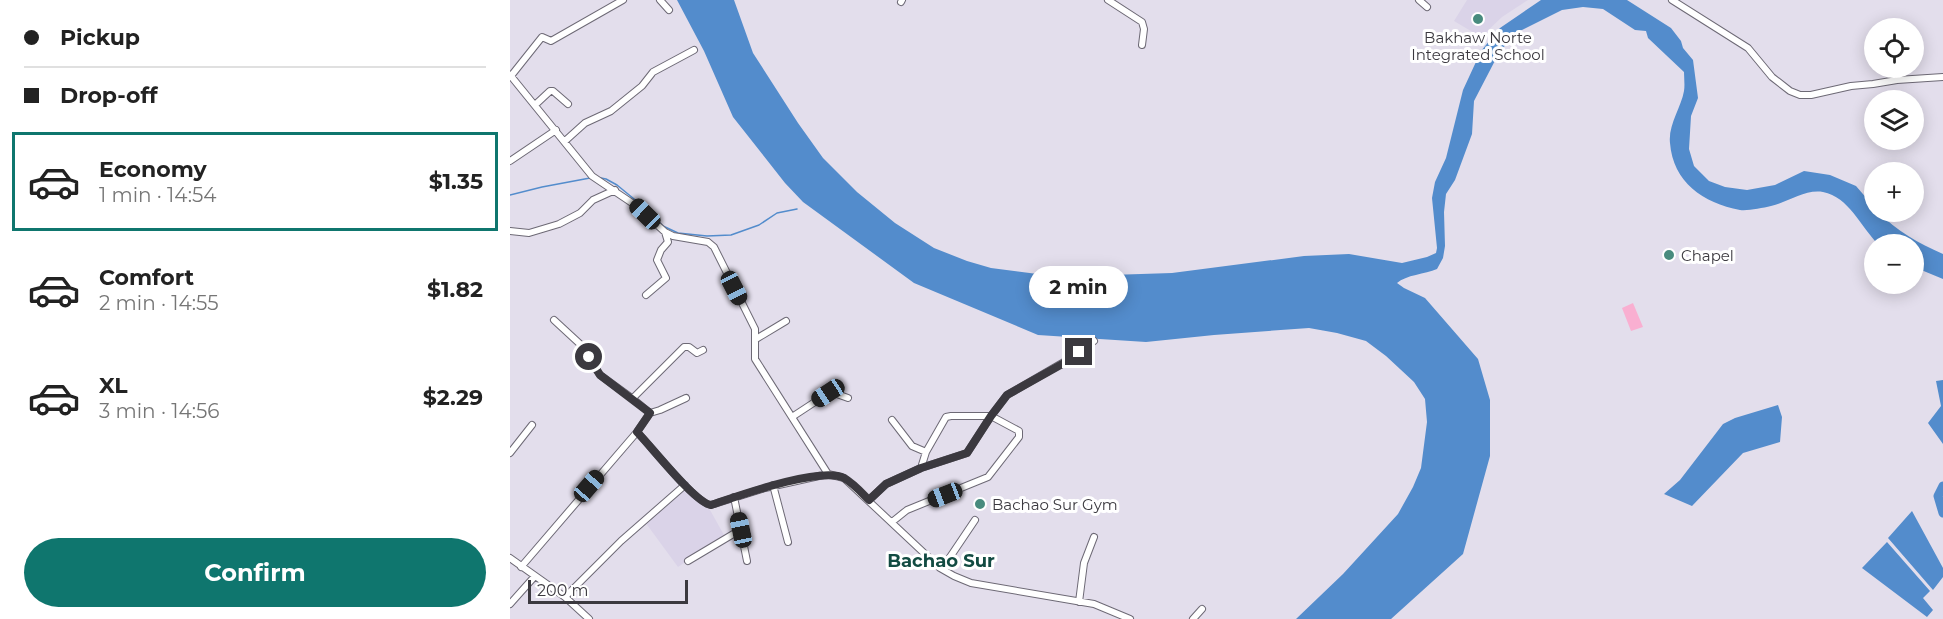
<!DOCTYPE html>
<html lang="en">
<head>
<meta charset="utf-8">
<style>
  body { margin:0; font-family:Montserrat,sans-serif; background:#f6f6f6; color:#222; height:100vh; display:flex; flex-direction:column; font-size:22px; white-space:nowrap }
  * { box-sizing:border-box; margin:0 }
  p { font-size:20px; color:#767676 }
  .icon { flex:none; width:33px; height:33px; fill:none; stroke:currentColor; stroke-width:2; stroke-linecap:round; stroke-linejoin:round }
  .map { position:relative; flex:1; overflow:hidden }
  .sheet { display:flex; flex-direction:column; background:#fff; width:510px }
  .sheet>* { flex:none }
  .top-card { display:grid; align-content:center; height:132px; padding:0 24px; background:#fff }
  .controls { position:absolute; left:1354px; top:18px; display:grid; gap:12px }
  .controls a { display:grid; place-items:center; width:60px; height:60px; border-radius:50%; background:#fff; box-shadow:0 3px 15px #0003; font-size:30px }
  .scale { position:absolute; left:18px; bottom:15px; width:160px; box-sizing:border-box; padding-left:6px; border:3px solid #3b393f; border-top:0; font-size:16px; line-height:21px; white-space:nowrap; color:#3b393f; -webkit-text-stroke:4px #fff; paint-order:stroke }
  .end { position:absolute; width:27px; height:27px; margin:-14px; border:8px solid #3b393f; background:#fff; box-shadow:0 0 0 3px #fff }
  .from { border-radius:50% }
  .bubble { position:absolute; height:42px; border-radius:21px; background:#fff; box-shadow:0 3px 15px #0003; font-size:20px; font-weight:700; line-height:42px; text-align:center }
  .car { position:absolute; width:18px; height:36px; margin:-18px -9px; border-radius:8px; box-shadow:0 0 4px 2px #0007; background:linear-gradient(#222 24%,#8ab4d8 0 40%,#222 0 76%,#8ab4d8 0 86%,#222 0) }
  .top-card b { display:flex; align-items:center; gap:21px; height:57px; font-size:22px }
  .top-card b+b { border-top:2px solid #e0e0e0 }
  .top-card i { width:15px; height:15px; background:#222 }
  ul { padding:0; list-style:none }
  li { display:flex; align-items:center; gap:18px; height:99px; margin:0 12px 9px; padding:0 12px; border:3px solid transparent; border-radius:0px }
  li div { flex:1 }
  li b { display:block; font-size:22px }
  li em { font-style:normal; font-weight:700 }
  li.on { border-color:#0f766e }
  li>.icon { width:54px; height:54px; stroke-width:1.5 }
  .action { display:flex; gap:12px; margin-top:auto; padding:12px 24px }
  .action a { flex:1; height:69px; border-radius:36px; background:#0f766e; color:#fff; font-size:24px; font-weight:700; line-height:69px; text-align:center }
  main { display:flex; flex:1; min-height:0 }
  .map>svg:first-child { display:block }
</style>
</head>
<body>
<main>
<section class="sheet">
<div class="top-card">
<b><i class="from"></i>Pickup</b>
<b><i></i>Drop-off</b>
</div>
<ul>
<li class="on"><svg class="icon" aria-label="car" viewBox="0 0 24 24"><path d="M5 17H2v-5l4-1 3-4h7l3 4 3 1v5h-3M9 17h6M6 11h13"/><circle cx="7" cy="17" r="2"/><circle cx="17" cy="17" r="2"/></svg><div><b>Economy</b><p>1 min · 14:54</p></div><em>$1.35</em></li>
<li><svg class="icon" aria-label="car" viewBox="0 0 24 24"><path d="M5 17H2v-5l4-1 3-4h7l3 4 3 1v5h-3M9 17h6M6 11h13"/><circle cx="7" cy="17" r="2"/><circle cx="17" cy="17" r="2"/></svg><div><b>Comfort</b><p>2 min · 14:55</p></div><em>$1.82</em></li>
<li><svg class="icon" aria-label="car" viewBox="0 0 24 24"><path d="M5 17H2v-5l4-1 3-4h7l3 4 3 1v5h-3M9 17h6M6 11h13"/><circle cx="7" cy="17" r="2"/><circle cx="17" cy="17" r="2"/></svg><div><b>XL</b><p>3 min · 14:56</p></div><em>$2.29</em></li>
</ul>
<div class="action"><a>Confirm</a></div>
</section>
<div class="map">
<svg width="1433" height="619" viewBox="0 0 1433 619">
  <rect width="100%" height="100%" fill="#e3deec"/>
  <path fill="#dad3e8" d="M957,0H1018L992,17L971,37L944,21Z
    M175,489L200,510L214,535L168,567L135,522Z"/>
  <path fill="#f9afd1" d="M1123,303L1133,327L1121,331L1112,308Z"/>
  <path fill="#538ccc" d="M167,0H224L243,53L288,123L313,158L347,192L385,223L424,248L457,261L481,268L566,279L600,275L662,273L794,256L839,254L892,263L917,257L926,253L927,248L922,198L925,182L936,158L953,90L971,51L990,28L1031,0H1117L1161,28L1171,41L1173,48L1183,60L1188,98L1181,116L1179,149L1184,166L1199,181L1215,187L1237,190L1265,185L1294,171L1320,175L1346,186L1365,208V212H1368C1387,231 1408,243 1433,254V279L1404,267V244H1368C1351,227 1339,197 1313,192C1295,189 1279,202 1261,206C1252,208 1238,211 1230,210C1193,203 1163,182 1160,143C1158,125 1171,108 1174,91C1175,85 1174,78 1174,72L1138,38L1136,31L1125,30L1093,9L1073,7L1052,10L1008,32L990,51L964,101L962,134L945,180L936,194L934,212L935,246L933,258L927,269C915,274 896,275 887,283L894,288L915,298L968,359L980,400V456L953,554L881,619H786L833,574L888,514L903,487L911,468L917,422L915,399L904,382L876,356L856,341L827,333L799,328L704,335L636,342L528,335L404,283L293,202L275,183L223,117L194,51Z
    M1433,380V444L1418,423L1431,406L1426,381Z
    M1268,405L1272,417L1270,442L1233,453L1182,506L1154,494L1170,480L1213,424L1225,418Z
    M1402,511L1433,568V577L1423,590L1378,538Z
    M1377,542L1420,591L1413,598L1423,610L1417,617L1352,568Z"/>
  <g fill="none" stroke-linecap="round" stroke-linejoin="round">
    <path stroke="#538ccc" stroke-width="1.5" d="M91,178L96,179L107,185L135,208L153,226L168,233L197,236L221,235L249,225L267,213L287,209
      M0,195L32,187L80,178"/>
    <path stroke="#538ccc" stroke-width="9" d="M1433,486L1428,496L1433,513"/>
    <g stroke="#6d6975" stroke-width="8">
      <path id="minor" d="M150,0L159,10
        M598,0L632,22L634,29L632,45
        M909,0L917,7
        M1162,0L1238,48L1262,77L1280,91L1290,95H1301L1341,86L1363,84L1387,80L1433,77
        M391,2L392,0
        M0,75L82,176L125,205L155,232L163,236L198,242L204,247L245,329V359L318,474
        M1,76L32,37L41,41L113,0
        M25,105L40,91H43L58,104
        M55,141L75,123L101,111L132,86L143,72L184,50
        M0,161L46,130
        M0,231L19,233L49,224L70,213L83,200L105,190
        M136,295L156,278L147,260L151,250L158,242L155,232
        M44,320L70,344L90,375L123,399
        M246,339L276,321
        M140,413L123,399L125,396L174,347H179L187,353L193,350
        M282,417L317,394L324,393L338,398
        M382,420L402,446L416,452
        M127,432C141,446 185,503 201,505L255,488L318,474L334,478L430,568L444,576L461,583L584,604L620,619
        M0,453L22,425
        M263,485L278,542
        M224,497L237,561
        M359,500L376,484L411,468L457,453L481,416L497,395L554,362L584,341
        M382,522L397,510L478,477L509,437V431L481,416H441L436,417L416,452L411,468
        M0,558L55,597L79,619
        M178,561L230,530
        M11,567L127,432L140,413L150,410L176,398
        M432,569L465,520
        M55,597L111,541L175,485
        M569,602L574,563L584,537
        M0,604L25,576
        M683,619L692,609"/>
    </g>
    <use href="#minor" stroke="#fff" stroke-width="6"/>
  </g>
  <g fill="none" stroke-linecap="round" stroke-linejoin="round">
    <path stroke="#3b393f" stroke-width="8" d="M79,357L90,375L140,413L127,432C141,446 185,503 201,505C228,496 311,466 334,478C343,483 352,493 359,500L376,484L411,468L457,453L481,416L497,395L554,363L569,352"/>
  </g>
  <g fill="#488b7e" stroke="#fff" stroke-width="2">
    <circle cx="968" cy="19" r="6"/>
    <circle cx="1159" cy="255" r="6"/>
    <circle cx="470" cy="504" r="6"/>
  </g>
  <g text-anchor="middle" dominant-baseline="central" stroke-width="6" stroke-linejoin="round" paint-order="stroke">
    <g font-size="15" fill="#3b393f" stroke="#fff" text-anchor="start">
      <text x="968" y="37" text-anchor="middle">Bakhaw Norte<tspan x="968" dy="17">Integrated School</tspan></text>
      <text x="1171" y="255">Chapel</text>
      <text x="482" y="504">Bachao Sur Gym</text>
    </g>
    <g font-size="18" font-weight="bold" fill="#124b42" stroke="#fff">
      <text x="431" y="561">Bachao Sur</text>
    </g>
  </g>
</svg>
<div class="controls">
<a><svg class="icon" aria-label="locate" viewBox="0 0 24 24"><circle cx="12" cy="12" r="6"/><path d="M12 2v4M12 18v4M2 12h4M18 12h4"/></svg></a>
<a><svg class="icon" aria-label="layers" viewBox="0 0 24 24"><path d="M12 4l9 5-9 5-9-5zM3 14l9 5 9-5"/></svg></a>
<a>+</a>
<a>−</a>
</div>
<div class="scale">200 m</div>
<i class="end from" style="left:79px;top:357px"></i>
<i class="end" style="left:569px;top:352px"></i>
<div class="bubble" style="left:519px;top:266px;width:99px">2 min</div>
<i class="car" style="left:135px;top:214px;rotate:314deg"></i>
<i class="car" style="left:224px;top:288px;rotate:153deg"></i>
<i class="car" style="left:318px;top:393px;rotate:237deg"></i>
<i class="car" style="left:79px;top:486px;rotate:41deg"></i>
<i class="car" style="left:435px;top:495px;rotate:249deg"></i>
<i class="car" style="left:231px;top:530px;rotate:348deg"></i>
</div>
</main>
</body>
</html>
